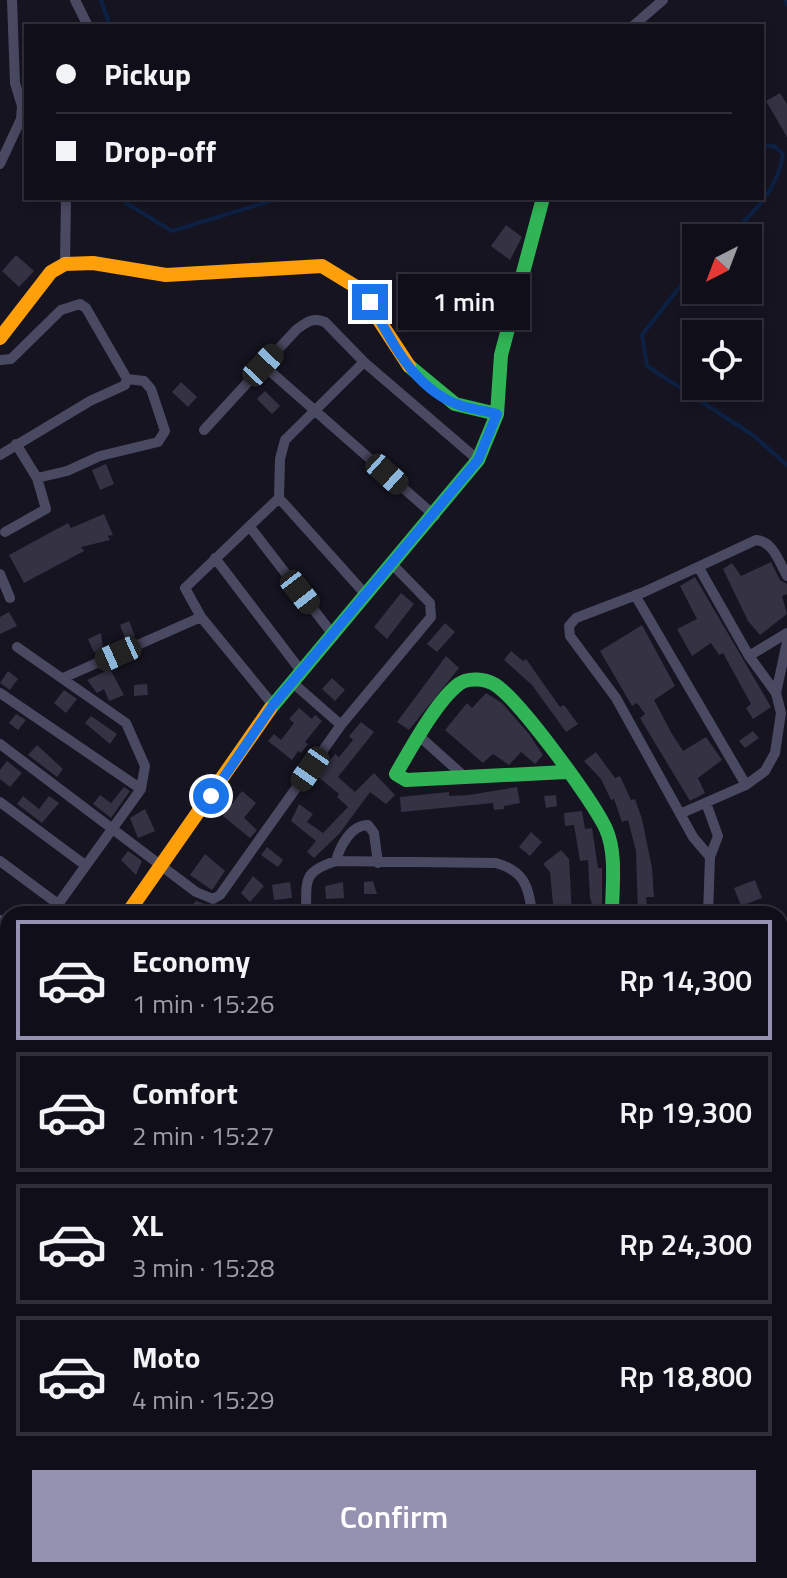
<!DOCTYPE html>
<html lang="en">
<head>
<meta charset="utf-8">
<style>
  body { margin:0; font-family:"Titillium Web",sans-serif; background:#1e1d26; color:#f1f3f6; height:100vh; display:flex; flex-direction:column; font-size:30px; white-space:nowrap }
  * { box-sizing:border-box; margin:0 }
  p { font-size:26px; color:#9c9ca2 }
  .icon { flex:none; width:44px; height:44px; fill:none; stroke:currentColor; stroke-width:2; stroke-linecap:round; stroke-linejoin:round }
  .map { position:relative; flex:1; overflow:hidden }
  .details { position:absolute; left:0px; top:906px; width:788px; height:672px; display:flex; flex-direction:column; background:#100f19; border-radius:24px 24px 0 0; box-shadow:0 4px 12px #0003,0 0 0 2px #302f38 }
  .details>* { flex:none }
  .hud { position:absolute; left:24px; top:24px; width:740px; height:176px; border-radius:0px; box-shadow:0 4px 12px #0003,0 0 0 2px #302f38; display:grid; align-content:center; height:176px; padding:0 32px; background:#100f19 }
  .needle { width:52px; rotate:222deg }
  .buttons { position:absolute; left:682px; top:224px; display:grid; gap:16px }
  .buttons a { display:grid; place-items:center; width:80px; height:80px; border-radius:0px; background:#100f19; box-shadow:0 4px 12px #0003,0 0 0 2px #302f38; font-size:40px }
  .end { position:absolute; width:36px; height:36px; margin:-18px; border:10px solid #1a73e8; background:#fff; box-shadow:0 0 0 4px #fff }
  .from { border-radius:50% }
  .bubble { position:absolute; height:56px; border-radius:0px; background:#100f19; box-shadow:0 4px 12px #0003,0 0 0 2px #302f38; font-size:26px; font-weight:600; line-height:56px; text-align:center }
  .car { position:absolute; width:24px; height:48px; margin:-24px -12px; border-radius:10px; box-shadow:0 0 6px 2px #0007; background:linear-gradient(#222 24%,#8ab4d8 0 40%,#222 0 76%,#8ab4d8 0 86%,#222 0) }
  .hud b { display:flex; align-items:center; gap:28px; height:76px; font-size:30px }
  .hud b+b { border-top:2px solid #302f38 }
  .hud i { width:20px; height:20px; background:#f1f3f6 }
  ul { padding:14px 0 0; list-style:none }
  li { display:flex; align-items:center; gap:24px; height:120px; margin:0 16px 12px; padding:0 16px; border:4px solid #302f38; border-radius:0px }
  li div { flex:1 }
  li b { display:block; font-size:30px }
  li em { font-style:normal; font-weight:600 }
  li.current { border-color:#9591b1 }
  li>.icon { width:72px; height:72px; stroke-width:1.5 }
  .primary-button { display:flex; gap:16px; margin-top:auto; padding:16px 32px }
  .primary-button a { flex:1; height:92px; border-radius:0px; background:#9591b1; color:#fff; font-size:32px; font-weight:600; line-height:92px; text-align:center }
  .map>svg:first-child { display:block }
</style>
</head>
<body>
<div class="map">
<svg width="787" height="1578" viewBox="0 0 787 1578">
  <rect width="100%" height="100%" fill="#161421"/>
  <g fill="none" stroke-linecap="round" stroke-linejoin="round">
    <path stroke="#0d2144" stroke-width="4" d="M101,0L110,26
      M785,0L787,4
      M125,198L126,203L172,231L280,198
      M726,238C753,214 778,190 783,154L774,146H762
      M696,266L642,335L647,366L754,436L787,465
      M780,1359L787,1350
      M732,1578L743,1570"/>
  </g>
  <path fill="#343243" d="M780,93L787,104V137L766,101Z
    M506,225L522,237L510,260L491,246Z
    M16,255L34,271L19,287L2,271Z
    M483,282L484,304L456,305L455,283Z
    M181,382L197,397L188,407L172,392Z
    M265,391L280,406L272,414L257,399Z
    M106,464L114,484L100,490L92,470Z
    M104,514L113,535L108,536L110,540L81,547L84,551L24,583L9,555L68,523L71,528Z
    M771,562L780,580L787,584V594L782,596L787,614L760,635L748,621L723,569L732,563L741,576Z
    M695,577L771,707L753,719L746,708L751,704L723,653L719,655L711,643L692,656L677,629L697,619L680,586Z
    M401,593L414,604L387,639L374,627Z
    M9,612L17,626L0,634V617Z
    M129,621L135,636L126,640L120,625Z
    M445,623L455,632L437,652L427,644Z
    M642,625L675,686L654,700L672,734L683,751L706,737L722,760L698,778L705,793L690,801L640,718L645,714L637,703L632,706L600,651Z
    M101,633L103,649L94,653L88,639Z
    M511,651L523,661L526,659L560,707L564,705L578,724L566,732L532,685L504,660Z
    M446,656L459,668L409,730L397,722Z
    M110,669L124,695L109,701L104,689L97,693L87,680Z
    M8,671L18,679L10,690L0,683Z
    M332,678L345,690L335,701L322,689Z
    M147,684L148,695L134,696V685Z
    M64,690L77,699L66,713L54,703Z
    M486,693L502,703L529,734L543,755L535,764L521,752L509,765L493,754L483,763L445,730L467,703L472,708Z
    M299,708L312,719L315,715L322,721L305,742L308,744L301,753L298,751L292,760L268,741L274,734L281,740L294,723L289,719Z
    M16,714L26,720L18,730L9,723Z
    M91,716L117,734L110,744L85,723Z
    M361,722L374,732L338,777L355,792L374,773L395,795L386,804L370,792L340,833L314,858L307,852L316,841L291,821L299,804L313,814L307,822L323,833L348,807L337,797L339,794L317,776L335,754L339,757L353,740L349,736Z
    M753,731L759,738L745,748L739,741Z
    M37,745L63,769L57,777L28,755Z
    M596,752L615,778L620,776L631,800L635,799L642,819L652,868L654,897H646L648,914H638L636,851L628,820L622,822L614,799L611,800L601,779L584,761Z
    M7,761L22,773L10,787L0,779V770Z
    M124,787L130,791L111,818L93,804L100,795L111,803Z
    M517,787L520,803L504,806V809L494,810L493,803L401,812L400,797L449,792V796L469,795Z
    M242,791L256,803L244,818L257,830L250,838L223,816Z
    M556,795L557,806L546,808L544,796Z
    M23,796L39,809L49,796L59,803L42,823L17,804Z
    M145,809L155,831L138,838L130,818Z
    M582,811L585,829L592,828L598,868H602V914H595L590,898L588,860L580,861L574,825L565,826L564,813Z
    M531,832L542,842L530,856L519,847Z
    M267,847L283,860L278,867L261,855Z
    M561,850L569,859L572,914H554L550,872L543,864Z
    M128,851L142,861L136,875L121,860Z
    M205,854L225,871L212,890L190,875Z
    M253,876L264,886L250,902L241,893Z
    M755,880L762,898L741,906L734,888Z
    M373,881L377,894H364V882Z
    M290,882L292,898L274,900L272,885Z
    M343,882L344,898L326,899L325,886Z
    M196,901L207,905L199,914H186Z"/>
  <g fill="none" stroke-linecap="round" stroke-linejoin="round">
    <path stroke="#4a4962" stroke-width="10" d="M75,0L88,26
      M633,26L663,0
      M0,164L21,119L22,106L15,83L12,0
      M65,264L66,198
      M0,360L11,359L61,310L80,304L86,308L127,379L125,385L90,401L0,455
      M263,365L435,516
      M204,430L296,330C307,322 312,317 325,322L364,362L478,460
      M37,478L67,471L100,456L158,442L165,431L151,389L144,381L127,379
      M279,498L367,596
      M250,527L334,636
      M5,532L46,509L37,478L16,444
      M215,558L301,671
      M0,574L10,598
      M635,595L746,785
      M17,647L126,723L145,766L141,789
      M749,656L787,633
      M63,678L201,617
      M293,683L341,725
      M0,693L141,789L51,914
      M776,693L787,642
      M273,705L201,617L185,588L279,498L280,459L285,440L364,362
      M418,735L466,778
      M0,744L196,892L213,899L220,895L341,725L431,617L430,603L393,565
      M0,802L85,865
      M706,803L718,836L710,857L708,914
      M682,813L746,785L765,771L775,753L781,713L776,693L749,656L699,568
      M710,857L693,837L616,698L570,636L569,626L576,618L644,592L756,540C773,541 779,562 787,576
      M0,861L58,904
      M336,861C340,846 351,825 368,825L374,833L378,863
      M306,914C307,881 301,872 336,861L496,863C524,871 529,886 532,914
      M0,920L8,926
      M780,943H787
      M0,955L8,954
      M0,982L8,971
      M0,1059L8,1066
      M0,1086L8,1076
      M780,1099L787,1098
      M0,1191L8,1179
      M0,1279L8,1267
      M780,1294L787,1286
      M0,1335L8,1336
      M0,1377H8
      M0,1511H8
      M780,1523L787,1520
      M127,1578V1570
      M171,1578V1570
      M453,1578L454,1570"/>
    <path stroke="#30b455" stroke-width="14" d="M409,366L455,404L497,414
      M270,709L478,460L497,414L501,355L543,198
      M566,772L406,780L396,774C410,750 437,700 459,684C468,677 485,679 494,684C519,699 593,801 606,829C617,854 612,887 612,914"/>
    <path stroke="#ff9f0a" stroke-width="14" d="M0,338L51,272L65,264L93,263L166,275L322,266L358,288L409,366
      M127,914L270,709"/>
  </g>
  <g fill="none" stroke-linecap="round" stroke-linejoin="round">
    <path stroke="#1a73e8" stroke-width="10" d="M211,796L273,705L478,460L497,414C483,410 467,409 454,403C412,385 390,339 370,302"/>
  </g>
</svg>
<div class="buttons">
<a><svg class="needle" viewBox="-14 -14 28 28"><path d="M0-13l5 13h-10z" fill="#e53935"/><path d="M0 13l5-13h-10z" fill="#9c9ca2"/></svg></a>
<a><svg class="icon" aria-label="locate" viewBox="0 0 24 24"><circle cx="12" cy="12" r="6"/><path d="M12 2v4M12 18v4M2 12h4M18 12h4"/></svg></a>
</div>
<i class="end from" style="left:211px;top:796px"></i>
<i class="end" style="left:370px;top:302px"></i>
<div class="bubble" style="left:398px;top:274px;width:132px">1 min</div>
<i class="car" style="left:263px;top:365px;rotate:43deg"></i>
<i class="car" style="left:387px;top:474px;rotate:132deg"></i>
<i class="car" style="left:300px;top:592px;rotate:142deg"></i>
<i class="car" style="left:118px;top:654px;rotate:246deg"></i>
<i class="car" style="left:310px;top:769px;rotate:215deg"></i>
<div class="hud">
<b><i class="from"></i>Pickup</b>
<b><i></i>Drop-off</b>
</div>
<section class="details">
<ul>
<li class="current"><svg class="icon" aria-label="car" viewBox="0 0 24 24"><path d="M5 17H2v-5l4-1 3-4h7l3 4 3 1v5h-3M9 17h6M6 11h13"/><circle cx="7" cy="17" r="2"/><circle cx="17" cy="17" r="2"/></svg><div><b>Economy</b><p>1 min · 15:26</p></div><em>Rp 14,300</em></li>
<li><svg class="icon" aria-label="car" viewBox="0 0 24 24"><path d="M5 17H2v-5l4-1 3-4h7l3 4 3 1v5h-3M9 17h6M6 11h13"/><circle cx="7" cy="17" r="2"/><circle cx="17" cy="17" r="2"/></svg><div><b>Comfort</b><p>2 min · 15:27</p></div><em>Rp 19,300</em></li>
<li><svg class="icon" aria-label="car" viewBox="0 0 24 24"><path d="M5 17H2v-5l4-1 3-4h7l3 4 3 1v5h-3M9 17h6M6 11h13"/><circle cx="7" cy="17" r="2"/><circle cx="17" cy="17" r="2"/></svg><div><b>XL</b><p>3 min · 15:28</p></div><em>Rp 24,300</em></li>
<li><svg class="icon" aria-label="car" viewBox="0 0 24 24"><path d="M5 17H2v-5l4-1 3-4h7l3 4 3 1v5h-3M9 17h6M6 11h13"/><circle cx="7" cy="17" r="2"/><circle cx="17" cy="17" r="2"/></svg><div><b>Moto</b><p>4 min · 15:29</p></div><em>Rp 18,800</em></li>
</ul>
<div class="primary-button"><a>Confirm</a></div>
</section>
</div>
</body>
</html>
